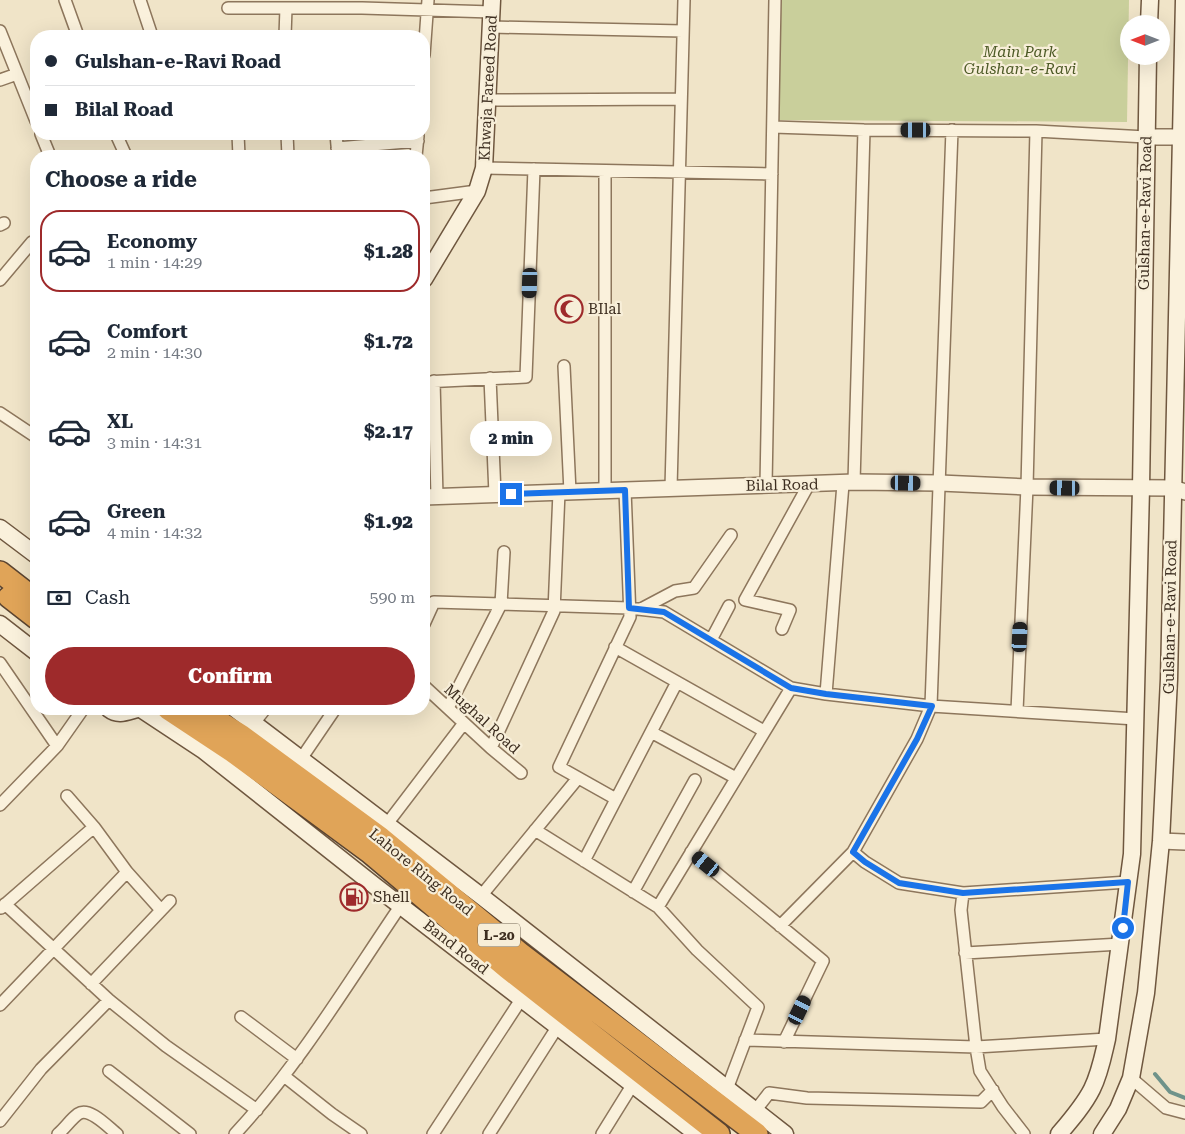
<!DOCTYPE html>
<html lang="en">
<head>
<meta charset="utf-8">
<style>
  body { margin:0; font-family:"Roboto Serif",serif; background:#f6f6f7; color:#1f2937; height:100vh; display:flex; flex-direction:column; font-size:19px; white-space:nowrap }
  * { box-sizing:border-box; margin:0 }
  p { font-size:16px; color:#747a83 }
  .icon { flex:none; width:28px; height:28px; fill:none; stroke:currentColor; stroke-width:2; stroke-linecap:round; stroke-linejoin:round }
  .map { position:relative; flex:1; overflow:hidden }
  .sheet { position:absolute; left:30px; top:150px; width:400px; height:565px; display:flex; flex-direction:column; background:#fff; border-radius:20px; box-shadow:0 5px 20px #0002 }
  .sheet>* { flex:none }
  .guide { position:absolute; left:30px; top:30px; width:400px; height:110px; border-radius:20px; box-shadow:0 5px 20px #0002; display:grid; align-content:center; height:110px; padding:0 15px; background:#fff }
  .needle { width:32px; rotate:270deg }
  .controls { position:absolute; left:1120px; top:15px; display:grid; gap:10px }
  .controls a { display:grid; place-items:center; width:50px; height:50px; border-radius:50%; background:#fff; box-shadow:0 5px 20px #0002; font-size:25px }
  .end { position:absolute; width:22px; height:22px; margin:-11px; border:6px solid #1a73e8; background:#fff; box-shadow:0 0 0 2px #fff }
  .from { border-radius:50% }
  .bubble { position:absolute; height:35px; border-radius:18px; background:#fff; box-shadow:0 5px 20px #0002; font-size:16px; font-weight:800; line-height:35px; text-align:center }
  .car { position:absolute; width:15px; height:30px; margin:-15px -8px; border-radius:6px; box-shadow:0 0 4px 1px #0007; background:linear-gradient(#222 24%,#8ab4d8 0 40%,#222 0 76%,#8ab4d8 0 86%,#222 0) }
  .guide b { display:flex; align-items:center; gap:18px; height:48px; font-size:19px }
  .guide b+b { border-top:1px solid #e0e1e3 }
  .guide i { width:12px; height:12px; background:#1f2937 }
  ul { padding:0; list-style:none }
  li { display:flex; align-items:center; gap:15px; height:82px; margin:0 10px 8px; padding:0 5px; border:2px solid transparent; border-radius:20px }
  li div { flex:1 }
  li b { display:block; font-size:19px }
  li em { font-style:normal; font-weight:800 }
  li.current { border-color:#9e2a2b }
  li>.icon { width:45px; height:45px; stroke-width:1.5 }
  h2 { padding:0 15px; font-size:22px; line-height:60px }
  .pay { display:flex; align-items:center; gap:12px; height:55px; padding:0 15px; font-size:19px }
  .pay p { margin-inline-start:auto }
  .button { display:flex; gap:10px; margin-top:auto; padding:10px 15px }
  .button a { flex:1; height:58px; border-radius:30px; background:#9e2a2b; color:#fff; font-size:20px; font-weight:800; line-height:58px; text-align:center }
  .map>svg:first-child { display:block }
</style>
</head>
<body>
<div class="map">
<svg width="1185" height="1134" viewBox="0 0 1185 1134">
  <rect width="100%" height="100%" fill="#f0e4c8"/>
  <path fill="#c9cf9b" d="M779,0H1129L1127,122L778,120Z"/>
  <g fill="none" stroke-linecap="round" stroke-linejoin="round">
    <path stroke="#6f938a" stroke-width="4" d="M1155,1074L1170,1092L1185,1098"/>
    <g stroke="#8d765c" stroke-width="14">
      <path id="minor" d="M65,0L78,36
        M140,0L152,36
        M228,8H362L492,12
        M491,27L683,31
        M0,31L36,121
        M285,36L286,8
        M424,55L428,0
        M0,80L17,74
        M488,100L681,99
        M773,127L864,130L1036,131L1146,137
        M952,130L931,706L917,739L853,852L865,862L899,883L963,893L961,910L976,1047L980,1071L1003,1107L1024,1134
        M41,134L50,156
        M116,134L126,156
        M238,134L239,156
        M287,134L288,156
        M336,134L338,156
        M337,148L418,141
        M416,156L418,136
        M484,168L772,174
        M605,171V490
        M424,198L477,191
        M0,225L4,223
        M0,280L32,242L36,241
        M564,366L570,492
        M490,378L495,494
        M434,381L437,497
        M424,382L526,377L534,169
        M0,413L36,437
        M854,482L864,130
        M766,485L775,0
        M671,488L684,0
        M641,609L675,591L694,588L731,535
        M424,624L434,602L629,608L664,612L791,688L826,694L931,706L1136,719
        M782,629L790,610L745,600L809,484
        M711,640L729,606
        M615,647L764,731
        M0,663L57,746L0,805
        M424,686L491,748L521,773
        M826,694L843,484
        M448,708L501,604L504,552
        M1017,711L1027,487L1036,131
        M254,723L265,709
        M651,732L736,778
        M57,746L83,709
        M491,748L554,611L559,492
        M301,759L335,709
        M616,799L559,767L630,617L625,490
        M387,824L464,723
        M535,830L658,907L697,950L758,1007L727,1089
        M691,852L823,961L784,1042
        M584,861L677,682
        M127,872L161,910
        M633,892L695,780
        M963,893L1128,882
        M481,896L578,778
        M5,904L109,1000L166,1046L257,1110
        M658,907L791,688
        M1,908L94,827L67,796
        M780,926L853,852
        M965,953L1121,944
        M91,984L170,901
        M0,1005L127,872L94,827
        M241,1017L297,1059
        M745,1040L976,1047L1107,1039
        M109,1071L190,1134
        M284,1076L332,1114L361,1134
        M1131,1078L1166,1108L1185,1113
        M755,1111L769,1093L807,1098L981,1102L993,1090
        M0,1121L41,1069L109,1000
        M58,1134C65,1128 71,1119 78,1114C89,1106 108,1127 117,1134
        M235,1134C299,1065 348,983 401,905
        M433,1134L522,998
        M489,1134L558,1026
        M602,1134L633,1084"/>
    </g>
    <g stroke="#8d765c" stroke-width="18">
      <path id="tertiary" d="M1146,137H1185
        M424,497L854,482L940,483L1027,487L1173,488L1185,492
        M1161,841L1185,842"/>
    </g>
    <g stroke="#6f573f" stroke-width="19">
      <path id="secondary" d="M1149,24L1150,0
        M424,279L477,191L484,168L492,0
        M0,528L36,555
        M0,624L36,652
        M109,709C118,716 126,712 137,709
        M141,709L203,750L375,886L697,1134
        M235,709L481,896L785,1134
        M1059,1134C1071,1120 1084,1105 1092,1089C1100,1073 1103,1056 1107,1039L1132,854L1141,488L1148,56
        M1102,1134L1118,1109L1131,1078L1146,993L1161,841L1169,679L1184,0"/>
    </g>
    <g stroke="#5b4430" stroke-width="24">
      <path id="motorway" d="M0,572L36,600
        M9,597L36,618
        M168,709L233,752L369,852L507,968L719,1134
        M199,709L242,736L381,838L520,953L757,1134"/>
    </g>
    <use href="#minor" stroke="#faf1dc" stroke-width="11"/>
    <use href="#tertiary" stroke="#faf1dc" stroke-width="15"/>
    <use href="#secondary" stroke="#faf1dc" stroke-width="16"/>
    <use href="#motorway" stroke="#e0a458" stroke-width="21"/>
  </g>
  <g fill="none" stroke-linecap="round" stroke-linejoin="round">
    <path stroke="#1a73e8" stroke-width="6" d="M511,494L625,490L629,608L664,612L791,688L826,694L932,706L917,739L853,852L865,862L899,883L963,893L1128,882L1123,928"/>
  </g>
  <defs>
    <g id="mosque-ring" transform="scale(1.4375)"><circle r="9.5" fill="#f7eed8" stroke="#9e2a2b" stroke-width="1.5"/><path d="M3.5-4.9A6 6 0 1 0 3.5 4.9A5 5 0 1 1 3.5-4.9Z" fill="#9e2a2b"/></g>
    <g id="fuel-ring" transform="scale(1.4375)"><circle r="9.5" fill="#f7eed8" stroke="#9e2a2b" stroke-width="1.5"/><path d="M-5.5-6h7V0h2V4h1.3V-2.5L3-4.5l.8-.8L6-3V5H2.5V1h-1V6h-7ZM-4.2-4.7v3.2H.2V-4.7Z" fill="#9e2a2b"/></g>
  </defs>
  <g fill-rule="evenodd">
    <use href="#mosque-ring" x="569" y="309"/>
    <use href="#fuel-ring" x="354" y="897"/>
  </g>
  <g text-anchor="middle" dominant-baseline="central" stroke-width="4.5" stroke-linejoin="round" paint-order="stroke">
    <rect fill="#f7eed8" stroke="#756857" stroke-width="1" x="478" y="923.5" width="42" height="23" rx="4"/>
    <g font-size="14" font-weight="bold" fill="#3d2e20">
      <text x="499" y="935">L-20</text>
    </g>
    <g font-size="15" font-style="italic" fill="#4d5a26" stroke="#f7eed8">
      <text x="1020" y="52">Main Park<tspan x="1020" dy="17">Gulshan-e-Ravi</tspan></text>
    </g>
    <g font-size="15" fill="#3d2e20" stroke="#f7eed8">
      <text transform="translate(488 88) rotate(-87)">Khwaja Fareed Road</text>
      <text transform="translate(1145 213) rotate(-89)">Gulshan-e-Ravi Road</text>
      <text transform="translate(782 485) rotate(-1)">Bilal Road</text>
      <text transform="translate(1170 617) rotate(-89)">Gulshan-e-Ravi Road</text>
      <text transform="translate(482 719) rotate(42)">Mughal Road</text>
      <text transform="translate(421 872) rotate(39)">Lahore Ring Road</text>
      <text transform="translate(456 947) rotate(38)">Band Road</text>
    </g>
    <g font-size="15" fill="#3d2e20" stroke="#f7eed8" text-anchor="start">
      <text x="588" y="309">BIlal</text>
      <text x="373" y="897">Shell</text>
    </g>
  </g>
</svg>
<div class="controls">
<a><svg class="needle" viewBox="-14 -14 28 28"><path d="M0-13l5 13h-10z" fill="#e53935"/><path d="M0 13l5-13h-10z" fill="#747a83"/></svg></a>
</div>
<i class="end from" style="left:1123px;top:928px"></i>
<i class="end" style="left:511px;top:494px"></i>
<div class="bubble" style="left:470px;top:421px;width:82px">2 min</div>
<i class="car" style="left:916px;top:130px;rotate:270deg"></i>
<i class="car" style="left:530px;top:283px;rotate:182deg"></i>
<i class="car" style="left:906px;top:483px;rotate:91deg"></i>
<i class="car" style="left:1065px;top:488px;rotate:271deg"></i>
<i class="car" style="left:1020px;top:637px;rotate:3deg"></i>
<i class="car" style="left:706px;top:864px;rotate:309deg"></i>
<i class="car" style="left:800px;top:1010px;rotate:26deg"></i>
<div class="guide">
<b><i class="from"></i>Gulshan-e-Ravi Road</b>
<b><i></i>Bilal Road</b>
</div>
<section class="sheet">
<h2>Choose a ride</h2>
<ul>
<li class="current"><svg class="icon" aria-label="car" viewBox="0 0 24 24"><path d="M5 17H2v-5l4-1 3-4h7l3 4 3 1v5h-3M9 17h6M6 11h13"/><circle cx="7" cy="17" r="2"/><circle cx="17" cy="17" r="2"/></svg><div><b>Economy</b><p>1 min · 14:29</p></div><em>$1.28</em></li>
<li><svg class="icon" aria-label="car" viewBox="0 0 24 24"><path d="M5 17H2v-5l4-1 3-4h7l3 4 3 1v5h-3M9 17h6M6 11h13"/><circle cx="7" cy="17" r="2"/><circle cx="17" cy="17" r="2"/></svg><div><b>Comfort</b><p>2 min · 14:30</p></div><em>$1.72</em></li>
<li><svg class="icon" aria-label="car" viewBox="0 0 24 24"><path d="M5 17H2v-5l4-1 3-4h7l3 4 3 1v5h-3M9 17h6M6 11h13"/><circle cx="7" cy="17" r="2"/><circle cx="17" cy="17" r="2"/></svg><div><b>XL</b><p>3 min · 14:31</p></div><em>$2.17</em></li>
<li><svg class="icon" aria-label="car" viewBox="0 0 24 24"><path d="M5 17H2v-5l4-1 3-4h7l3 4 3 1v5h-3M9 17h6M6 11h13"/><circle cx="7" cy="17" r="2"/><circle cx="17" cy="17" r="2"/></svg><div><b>Green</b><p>4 min · 14:32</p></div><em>$1.92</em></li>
</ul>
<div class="pay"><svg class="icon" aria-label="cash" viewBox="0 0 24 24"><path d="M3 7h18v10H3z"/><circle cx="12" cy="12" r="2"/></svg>Cash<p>590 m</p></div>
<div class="button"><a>Confirm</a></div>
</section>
</div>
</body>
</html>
